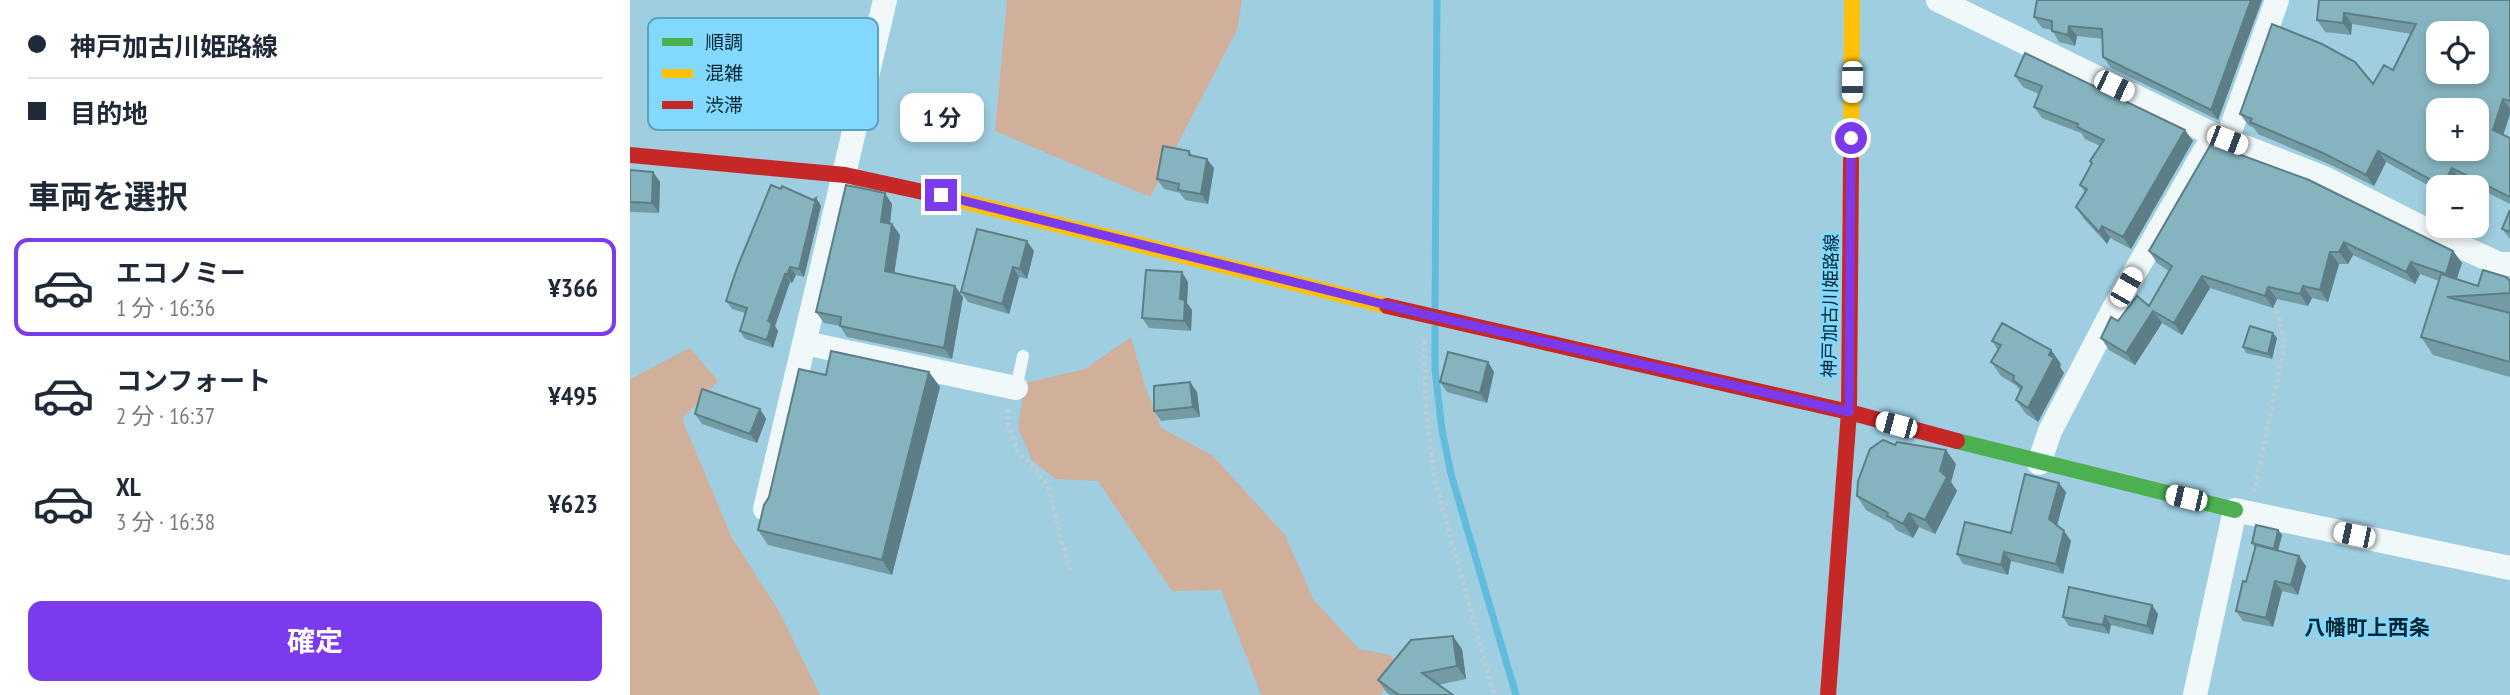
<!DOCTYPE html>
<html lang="ja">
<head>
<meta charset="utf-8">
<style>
  body { margin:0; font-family:"PT Sans Narrow","Noto Sans JP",sans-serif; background:#f2f2f3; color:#1f2937; height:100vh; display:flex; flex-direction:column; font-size:26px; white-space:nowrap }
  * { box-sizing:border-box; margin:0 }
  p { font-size:23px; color:#747a83 }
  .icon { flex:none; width:38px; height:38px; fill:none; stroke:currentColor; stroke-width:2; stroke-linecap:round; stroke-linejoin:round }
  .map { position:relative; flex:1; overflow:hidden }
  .side { display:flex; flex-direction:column; background:#fff; width:630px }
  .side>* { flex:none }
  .guide { display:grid; align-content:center; height:154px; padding:0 28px; background:#fff }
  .fabs { position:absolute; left:1796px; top:21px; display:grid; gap:14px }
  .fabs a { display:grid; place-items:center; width:63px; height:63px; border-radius:14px; background:#fff; box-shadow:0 4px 10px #0003; font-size:35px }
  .end { position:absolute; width:32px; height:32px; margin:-16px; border:9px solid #7c3aed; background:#fff; box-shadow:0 0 0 4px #fff }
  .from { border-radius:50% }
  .bubble { position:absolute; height:49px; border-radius:14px; background:#fff; box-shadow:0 4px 10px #0003; font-size:23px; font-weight:700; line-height:49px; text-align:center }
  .car { position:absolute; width:21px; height:42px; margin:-21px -10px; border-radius:9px; box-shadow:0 0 5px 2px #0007; background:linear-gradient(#fff 24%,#345 0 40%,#fff 0 76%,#345 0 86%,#fff 0) }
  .guide b { display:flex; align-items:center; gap:24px; height:66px; font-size:26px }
  .guide b+b { border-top:2px solid #e0e1e3 }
  .guide i { width:18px; height:18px; background:#1f2937 }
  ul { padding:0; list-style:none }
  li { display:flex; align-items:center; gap:21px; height:98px; margin:0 14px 10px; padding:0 14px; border:4px solid transparent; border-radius:14px }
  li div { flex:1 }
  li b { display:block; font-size:26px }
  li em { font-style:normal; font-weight:700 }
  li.selected { border-color:#7c3aed }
  li>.icon { width:63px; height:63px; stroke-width:1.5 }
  h2 { padding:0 28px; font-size:32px; line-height:84px }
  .primary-button { display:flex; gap:14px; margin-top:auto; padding:14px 28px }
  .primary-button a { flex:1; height:80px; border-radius:14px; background:#7c3aed; color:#fff; font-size:28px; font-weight:700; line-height:80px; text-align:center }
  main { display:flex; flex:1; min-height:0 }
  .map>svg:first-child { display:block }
</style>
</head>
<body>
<main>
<section class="side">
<div class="guide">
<b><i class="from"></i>神戸加古川姫路線</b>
<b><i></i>目的地</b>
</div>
<h2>車両を選択</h2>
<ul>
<li class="selected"><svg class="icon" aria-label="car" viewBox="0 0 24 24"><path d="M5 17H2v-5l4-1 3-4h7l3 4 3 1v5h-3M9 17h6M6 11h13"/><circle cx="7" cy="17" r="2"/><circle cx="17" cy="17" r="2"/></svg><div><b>エコノミー</b><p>1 分 · 16:36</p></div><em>¥366</em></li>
<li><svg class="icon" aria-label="car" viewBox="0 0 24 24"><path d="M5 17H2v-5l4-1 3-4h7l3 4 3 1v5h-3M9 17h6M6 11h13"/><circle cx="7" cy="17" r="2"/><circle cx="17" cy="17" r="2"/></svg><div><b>コンフォート</b><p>2 分 · 16:37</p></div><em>¥495</em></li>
<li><svg class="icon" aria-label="car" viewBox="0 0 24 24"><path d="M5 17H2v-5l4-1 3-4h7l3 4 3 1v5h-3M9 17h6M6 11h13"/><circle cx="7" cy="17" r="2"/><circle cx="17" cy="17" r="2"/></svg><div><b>XL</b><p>3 分 · 16:38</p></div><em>¥623</em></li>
</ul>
<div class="primary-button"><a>確定</a></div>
</section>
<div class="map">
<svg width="1880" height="695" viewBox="0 0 1880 695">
  <rect width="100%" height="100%" fill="#9fcee1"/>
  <path fill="#d0af9b" d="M377,0H612L607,30L520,197L365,131Z
    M501,337L515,386L531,428L582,455L655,535L683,599L729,649L760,655L768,663L751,695H631L591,590L542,591L468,481L425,479L402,460L388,428L395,383L455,369Z
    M60,348L88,381L52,419L102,538L149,611L190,695H0V379Z"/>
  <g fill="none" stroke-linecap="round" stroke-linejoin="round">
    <path stroke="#61bbdd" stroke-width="7" d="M805,309L807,0
      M805,328V369L812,430L821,474L886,695"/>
    <path stroke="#beccd3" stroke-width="4.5" stroke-dasharray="3.5 3.5" stroke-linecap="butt" d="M794,341L796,413L805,480L864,695
      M378,409V424L388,453L405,468L418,486L438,565L443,572
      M1624,492L1653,353L1654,340L1644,301"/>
    <path stroke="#f1f8fa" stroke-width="12" d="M386,388L393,356"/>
    <path stroke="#f1f8fa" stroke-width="24" d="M1308,0L1584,135L1694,178L1812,238L1869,264H1880
      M1597,140L1647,0
      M175,343L386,388
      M1409,463L1420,431L1483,310L1584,135
      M135,509L255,0
      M1565,695L1605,510L1880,568"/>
    <path stroke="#4caf50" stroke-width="16" d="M1327,441L1605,510"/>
    <path stroke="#ffc107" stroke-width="16" d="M1221,160L1222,0
      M316,197L757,306"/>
    <path stroke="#c62828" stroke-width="16" d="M0,155L215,175L316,197
      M757,306L1219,412L1327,441
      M1198,695L1219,412L1221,160"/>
  </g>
  <path fill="#729ba4" d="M1407,0H1632L1588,120L1481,68L1473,57V39L1447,36L1445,46L1429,42L1422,30L1412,28L1404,17Z
    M1689,0H1880V114L1873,135L1880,138V204L1830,179L1826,187H1808V191L1756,162L1744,186L1701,165L1628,134L1624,128L1618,125L1610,114L1743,84L1763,70L1781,34L1722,24L1721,35L1695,32L1687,20Z
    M1385,76L1555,130L1563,141L1501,249L1480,238L1477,244L1454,219L1446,207L1455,192L1450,185L1462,164L1460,161L1470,146L1455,139L1451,133L1412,118L1404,107L1409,94L1393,87Z
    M1581,144L1823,251L1832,263L1827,279L1848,286L1880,281V312H1878L1880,313V377L1803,355L1791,337L1809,281L1790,274L1785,284L1723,255L1718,264H1709L1698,302L1682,298L1678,306L1647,299L1643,308L1580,288L1552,335L1532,323L1505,365L1479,350L1471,338L1488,321L1519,306L1539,271L1527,263L1519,251Z
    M559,151L562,155L584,168L578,204L555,200L550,193L534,189L527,179Z
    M0,170L23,172L30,182L29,213L0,212Z
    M151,189L183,200L186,198L191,206L174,277L166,275L162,283L160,282L145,326L148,331L143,348L115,339L110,331L115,313L102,309L96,301Z
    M262,204L260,224H262L270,235L264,273L333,297L322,359L217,337L210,326L194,323L186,312Z
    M1880,210V239L1872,229Z
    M404,251L397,279L389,277L379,314L338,302L331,292Z
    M558,282L557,303L562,310L561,331L519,328L512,318Z
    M1647,338L1642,359L1616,353L1613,347Z
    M1362,341L1421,350L1431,364L1430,367L1434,373L1408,422L1396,414L1386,400L1390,391L1387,386L1371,376L1361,362L1368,350Z
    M858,362L864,372L857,403L817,392L810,382Z
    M299,372L310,387L262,575L138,545L128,530L139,497L196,375Z
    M560,382L567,392L570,417L531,421L524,411Z
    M130,409L136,419L127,443L72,424L65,414Z
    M1265,445L1326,464L1321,482L1327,491L1305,534L1289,527L1283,538L1266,530L1262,524L1236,510L1227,496Z
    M1436,492L1427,526L1434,531L1441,541L1433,574L1381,561L1378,575L1333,564L1327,554L1381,533Z
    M1648,530L1652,535L1648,551L1676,566L1668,595L1652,591L1643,627L1613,621L1606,611L1616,582L1625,548L1622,543Z
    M1522,605L1528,614L1523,635L1481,625L1479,634L1439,626L1433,617Z
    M832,649L836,679L808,685L823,695H760L757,693L748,680Z"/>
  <path fill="#5d7e86" d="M1621,0H1632L1588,120L1581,110Z
    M1714,13L1722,24L1721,35L1713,23Z
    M1439,26L1447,36L1445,46L1438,35Z
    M1873,99L1880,109V114L1871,142L1863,130Z
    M1555,130L1563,141L1501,249L1493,237Z
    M1748,151L1756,162L1744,186L1736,175Z
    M577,159L584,168L578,204L571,194Z
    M1822,168L1830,179L1826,187H1813L1812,186Z
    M23,172L30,182L29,213L22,203Z
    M255,193L262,204L259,233L251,222Z
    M186,198L191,206L174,277L169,269Z
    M262,224L270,235L263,282L255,271Z
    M1472,226L1480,238L1477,244L1469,232Z
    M397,241L404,251L397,279L390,269Z
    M1714,242L1723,255L1718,264L1709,252Z
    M1823,251L1832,263L1824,286L1816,274Z
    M1700,252L1709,264L1698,302L1690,290Z
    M1781,262L1790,274L1785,284L1776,272Z
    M160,267L166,275L162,283L157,275Z
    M383,267L389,277L379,314L372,304Z
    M552,272L558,282L557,303L562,310L561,331L554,321L550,299Z
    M155,274L160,282L145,326L148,331L143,348L137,340L138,321Z
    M1572,276L1580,288L1552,335L1544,323Z
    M325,286L333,297L322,359L314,348Z
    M1673,286L1682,298L1678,306L1670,294Z
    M1638,287L1647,299L1643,308L1635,296Z
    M1523,311L1532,323L1505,365L1496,353Z
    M1643,333L1647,338L1642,359L1638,354Z
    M1421,350L1431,364L1430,367L1434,373L1408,422L1398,408Z
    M858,362L864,372L857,403L850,393Z
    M299,372L310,387L262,575L252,560Z
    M560,382L567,392L570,417L563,407Z
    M130,409L136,419L127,443L120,434Z
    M1316,450L1326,464L1321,482L1327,491L1305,534L1295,520Z
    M1429,483L1436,492L1426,529L1419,519Z
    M1279,513L1289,527L1283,538L1273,524Z
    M1648,530L1652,535L1647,554L1644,549Z
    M1434,531L1441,541L1433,574L1426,564Z
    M1374,552L1381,561L1378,575L1371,565Z
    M1669,556L1676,566L1668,595L1661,585Z
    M1645,581L1652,591L1643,627L1636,618Z
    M1522,605L1528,614L1523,635L1517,626Z
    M1475,616L1481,625L1479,634L1473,625Z
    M823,636L832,649L836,679L827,666Z"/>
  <path fill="#85b4bf" stroke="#5d7e86" stroke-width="2" fill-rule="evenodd" d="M1407,0H1621L1581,110L1473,57L1472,29L1439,26L1438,35L1422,31V21L1404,17Z
    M1689,0H1880V101L1873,99L1863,130L1880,138V197L1822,168L1812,186L1748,151L1736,175L1693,153L1620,122L1622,119L1610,114L1642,24L1692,44L1725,62L1743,84L1754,65L1763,70L1786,24L1714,13L1713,23L1687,20ZM1808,33H1846V72H1808ZM1808,110H1846V149H1808Z
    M1395,53L1555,130L1493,237L1472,226L1469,232L1446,207L1457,189L1450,185L1462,163L1460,161L1474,140L1447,127L1448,124L1404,107L1412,86L1385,76Z
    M1581,144L1679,180L1823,251L1816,274L1781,262L1776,272L1714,242L1709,252H1700L1690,290L1673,286L1670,294L1638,287L1635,296L1572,276L1544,323L1523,311L1496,353L1471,338L1481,317L1488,321L1507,296L1519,306L1542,266L1519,251Z
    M533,146L559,151V155L577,159L571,194L548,190L549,184L527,179Z
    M0,170L23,172L22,203L0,202Z
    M141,185L151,189L152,186L183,200L186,198L169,269L160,267L157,275L155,274L138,321L142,323L137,340L110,331L117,308L96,301L107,268Z
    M216,185L255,193L251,222L262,224L255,271L325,286L314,348L210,326L211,317L186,312Z
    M1880,210V232L1872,229Z
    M347,229L397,241L390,269L383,267L372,304L331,292Z
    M516,270L552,272L550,299L555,300L554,321L512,318Z
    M1853,270L1876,277L1880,281V293L1817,297L1880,313V362L1791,337L1811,274L1848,286Z
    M1372,323L1421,350L1419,355L1424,358L1398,408L1386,400L1392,387L1383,380L1384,376L1361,362L1371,345L1362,341Z
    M1620,326L1643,333L1638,354L1613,347Z
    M201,351L299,372L252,560L128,530L134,505L139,497L169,369L196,375Z
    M818,352L858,362L850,393L810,382Z
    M560,382L563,407L524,411V386Z
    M72,389L130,409L120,434L65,414Z
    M1253,440L1265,445L1267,442L1316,450L1310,471L1317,477L1295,520L1279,513L1273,524L1257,516L1258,513L1227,496L1228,481L1240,449Z
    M1395,474L1429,483L1419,519L1434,531L1426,564L1374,552L1371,565L1327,554L1335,522L1381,533Z
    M1626,525L1648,530L1644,549L1622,543Z
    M1626,545L1669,556L1661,585L1645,581L1636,618L1606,611L1613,581L1616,582Z
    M1439,587L1522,605L1517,626L1475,616L1473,625L1433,617Z
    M823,636L827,666L792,673L823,695H769L748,680L781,640Z"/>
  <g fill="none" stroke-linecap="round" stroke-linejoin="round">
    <path stroke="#7c3aed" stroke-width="9" d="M311,195L793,314L1219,412L1221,138"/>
  </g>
  <g text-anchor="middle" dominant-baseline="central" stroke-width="5" stroke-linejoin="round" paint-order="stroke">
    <g font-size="18" fill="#002633" stroke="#83d9fd">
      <text transform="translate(1200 306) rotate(-89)">神戸加古川姫路線</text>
    </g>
    <g font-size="21" font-weight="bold" fill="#002633" stroke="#83d9fd">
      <text x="1737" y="627">八幡町上西条</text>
    </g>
  </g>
  <rect x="18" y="18" width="230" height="112" rx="10" fill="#83d9fd" stroke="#5ca3c0" stroke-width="2"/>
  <rect x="32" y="38" width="31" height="8" fill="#4caf50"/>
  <rect x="32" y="69" width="31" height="9" fill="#ffc107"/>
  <rect x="32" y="101" width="31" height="8" fill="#c62828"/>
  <g font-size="19" fill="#002633">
    <text x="75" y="49">順調</text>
    <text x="75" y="80">混雑</text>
    <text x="75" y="112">渋滞</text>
  </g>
</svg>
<div class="fabs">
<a><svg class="icon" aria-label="locate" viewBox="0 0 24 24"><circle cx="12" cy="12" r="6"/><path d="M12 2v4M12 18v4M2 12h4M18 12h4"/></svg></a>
<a>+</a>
<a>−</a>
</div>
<i class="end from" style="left:1221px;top:138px"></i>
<i class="end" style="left:311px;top:195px"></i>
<div class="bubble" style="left:270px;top:93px;width:84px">1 分</div>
<i class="car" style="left:1222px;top:82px;rotate:181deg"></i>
<i class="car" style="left:1484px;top:86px;rotate:116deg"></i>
<i class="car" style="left:1597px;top:140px;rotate:111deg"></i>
<i class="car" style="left:1496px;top:287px;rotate:30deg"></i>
<i class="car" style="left:1266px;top:425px;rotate:285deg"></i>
<i class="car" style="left:1556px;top:498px;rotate:283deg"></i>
<i class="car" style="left:1724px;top:535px;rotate:282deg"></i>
</div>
</main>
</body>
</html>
